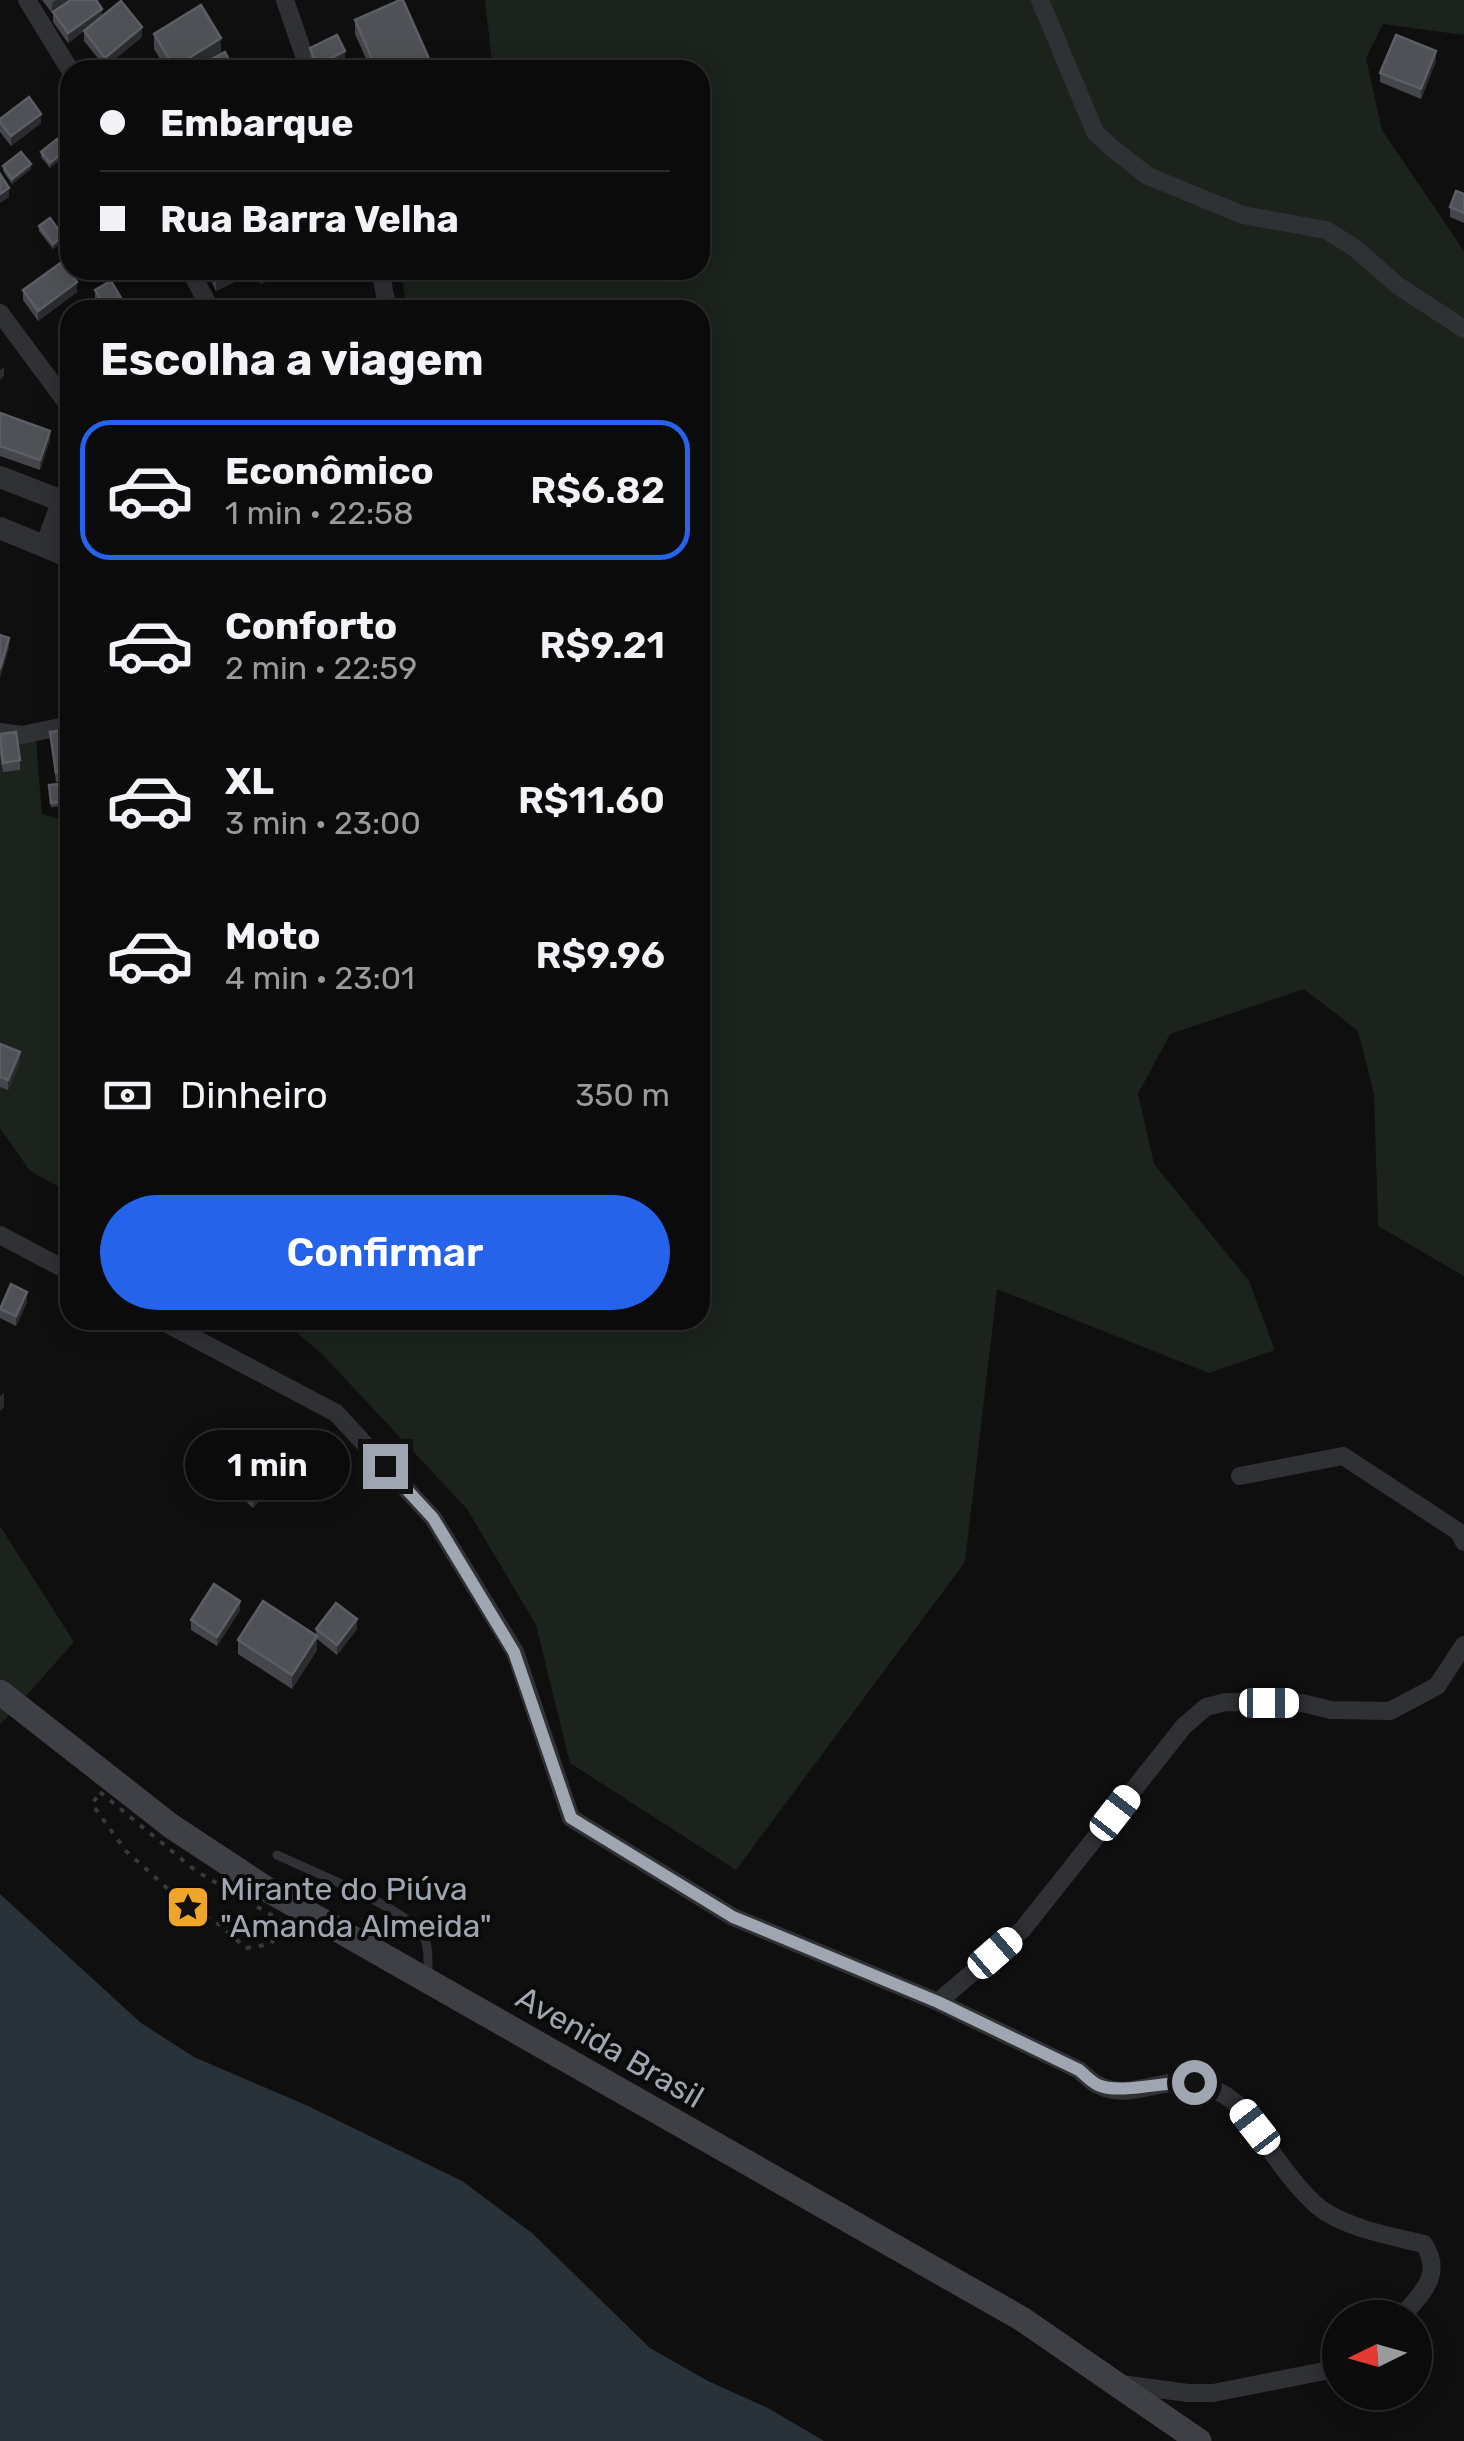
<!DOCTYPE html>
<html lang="pt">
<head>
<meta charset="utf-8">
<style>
  body { margin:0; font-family:Rubik,sans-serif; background:#19191a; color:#f1f3f6; height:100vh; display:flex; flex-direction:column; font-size:38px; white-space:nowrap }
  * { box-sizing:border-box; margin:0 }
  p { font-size:32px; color:#9a9b9d }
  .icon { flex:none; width:55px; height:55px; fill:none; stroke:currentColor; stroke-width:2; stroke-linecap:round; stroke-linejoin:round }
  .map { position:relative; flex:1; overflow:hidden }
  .side { position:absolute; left:60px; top:300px; width:650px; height:1030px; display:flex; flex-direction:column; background:#0b0b0c; border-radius:30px; box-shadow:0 5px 25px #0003,0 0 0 2px #2b2b2d }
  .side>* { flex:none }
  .hud { position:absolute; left:60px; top:60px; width:650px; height:220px; border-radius:30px; box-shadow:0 5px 25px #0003,0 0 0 2px #2b2b2d; display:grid; align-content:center; height:220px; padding:0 40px; background:#0b0b0c }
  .needle { width:65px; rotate:265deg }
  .fabs { position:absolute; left:1322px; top:2300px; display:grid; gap:20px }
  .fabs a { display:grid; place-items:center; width:110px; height:110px; border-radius:50%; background:#0b0b0c; box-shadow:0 5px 25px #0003,0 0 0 2px #2b2b2d; font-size:50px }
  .end { position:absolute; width:45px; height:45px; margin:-22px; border:12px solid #a0a6b1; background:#111; box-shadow:0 0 0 5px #111 }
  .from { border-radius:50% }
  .bubble { position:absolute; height:70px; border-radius:35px; background:#0b0b0c; box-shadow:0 5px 25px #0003,0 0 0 2px #2b2b2d; font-size:32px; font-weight:600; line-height:70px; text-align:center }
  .car { position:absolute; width:30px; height:60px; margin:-30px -15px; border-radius:12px; box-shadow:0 0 8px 2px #0007; background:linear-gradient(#fff 24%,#345 0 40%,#fff 0 76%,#345 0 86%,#fff 0) }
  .hud b { display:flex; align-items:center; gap:35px; height:95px; font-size:38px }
  .hud b+b { border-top:2px solid #2b2b2d }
  .hud i { width:25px; height:25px; background:#f1f3f6 }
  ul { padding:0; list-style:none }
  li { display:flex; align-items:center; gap:30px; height:140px; margin:0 20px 15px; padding:0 20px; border:5px solid transparent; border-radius:30px }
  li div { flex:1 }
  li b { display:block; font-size:38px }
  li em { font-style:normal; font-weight:600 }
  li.active { border-color:#2563eb }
  li>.icon { width:90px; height:90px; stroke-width:1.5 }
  h2 { padding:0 40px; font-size:45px; line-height:120px }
  .pay { display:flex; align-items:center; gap:25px; height:110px; padding:0 40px; font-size:38px }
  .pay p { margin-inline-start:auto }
  .button { display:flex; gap:20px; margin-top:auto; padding:20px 40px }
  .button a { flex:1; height:115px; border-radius:60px; background:#2563eb; color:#fff; font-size:40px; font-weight:600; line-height:115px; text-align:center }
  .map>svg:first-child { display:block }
</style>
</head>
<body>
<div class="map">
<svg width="1464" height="2441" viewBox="0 0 1464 2441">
  <rect width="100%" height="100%" fill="#0f0f10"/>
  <path fill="#1b231c" d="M485,0H1464V35L1383,24L1366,58L1382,130L1464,251V1276L1378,1226L1374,1094L1358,1031L1304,989L1170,1034L1138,1094L1154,1164L1249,1281L1275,1350L1209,1373L997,1289L965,1562L736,1870L570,1763L536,1625L467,1509L322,1354L282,1320H700V310H407L401,272L700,270V70H493Z
    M0,736L36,739L42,814L70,822V1193L30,1171L0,1128Z
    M0,1526L74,1642L0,1725Z"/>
  <path fill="#293238" d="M0,1894L141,2023L194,2057L308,2106L462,2181L532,2233L650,2348L708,2381L768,2408L824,2441H0Z"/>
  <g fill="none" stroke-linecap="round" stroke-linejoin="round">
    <path stroke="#36383c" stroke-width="4" stroke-dasharray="5 8" stroke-linecap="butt" d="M100,1792L196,1871L285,1923L271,1944L246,1948L216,1922L188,1907L126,1851L92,1804Z"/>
    <path stroke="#303135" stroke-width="9" d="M277,1855C307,1869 409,1910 423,1935C429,1946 428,1961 428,1974"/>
    <path stroke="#303135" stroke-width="18" d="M27,0L70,70
      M285,0L309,70
      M1040,0L1095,132L1113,149L1148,176L1243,215L1326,230L1355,248L1397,285L1464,329
      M190,270L211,310
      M380,270L388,310
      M0,313L70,407
      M0,732L22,735L70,725
      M0,1235L70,1272
      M160,1320L336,1413L433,1518L515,1652L571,1818L733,1917L938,2002L1023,1929L1184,1726L1206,1707L1226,1702L1302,1703L1331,1710L1390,1711L1437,1686L1464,1645
      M1240,1476L1343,1456L1459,1532L1464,1542
      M938,2002L1079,2070C1084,2074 1091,2082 1098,2085C1141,2107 1178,2055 1237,2104C1260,2133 1297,2195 1327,2213C1356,2230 1391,2236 1424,2244C1444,2276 1421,2294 1400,2318
      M1121,2384L1188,2393H1213L1340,2368"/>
    <path stroke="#303135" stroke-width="22" d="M0,477L70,504
      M0,528L70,557
      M46,547L62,502"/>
    <path stroke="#3e4045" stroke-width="25" d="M0,1692L171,1826L268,1890L1022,2319L1199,2441"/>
  </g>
  <path fill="#45464b" d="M42,0H68L52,13Z
    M53,12L102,16L142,37L105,67L84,41V31L68,43L53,22Z
    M355,20L430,70H371L355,34Z
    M154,34L221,52L203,64L234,70H167L154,49Z
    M310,48L345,61L326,70H315L310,58Z
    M1436,61L1421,99L1380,82V73Z
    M0,119L41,123L11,146L0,132Z
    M41,152L66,155L50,168L41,157Z
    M3,166L31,169L12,184L3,171Z
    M1464,194V223L1450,217V207Z
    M70,208V239L60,225V216Z
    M39,226L63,241L53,249L39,231Z
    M206,270H244V277L216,291Z
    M23,290L77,292L38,321L23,300Z
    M95,290L125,310H101L95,300Z
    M0,413L50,440L40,470L0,456Z
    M70,729V780L56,782L50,732Z
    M0,734L20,760V770L3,772L0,755Z
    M67,783L69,805L51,807L49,785Z
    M0,1044L20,1062L8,1090L0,1087Z
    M27,1302L16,1326L0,1318V1307Z
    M231,1479L277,1480L253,1508L231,1488Z
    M240,1610L217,1646L191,1630V1620Z
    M316,1629H357L337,1655L317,1639V1650L292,1689L238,1654V1640L316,1635Z"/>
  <path fill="#2b2c2f" d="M56,0H68L52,13V3Z
    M102,9V18L68,43V33Z
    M142,27V37L105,67V58Z
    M221,38V52L193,70H174V67Z
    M345,51V61L326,70H317V65Z
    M1436,51V61L1421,99V89Z
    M430,61V70H409Z
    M41,114V123L11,146V136Z
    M66,150V155L50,168V163Z
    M31,164V169L12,184V179Z
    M9,188V197L0,203V194Z
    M63,236V241L53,249V244Z
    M239,270H244V277L216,291V281Z
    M274,270H278V278L260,284V274Z
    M77,282V292L38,321V311Z
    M4,367V376L0,380V370Z
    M50,431V440L40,470V460Z
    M9,638V648L0,678V669Z
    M20,1052V1062L8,1090V1080Z
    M27,1292V1302L16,1326V1316Z
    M4,1393V1407L0,1411V1396Z
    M277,1471V1480L253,1508V1499Z
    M240,1601V1610L217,1646V1637Z
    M357,1619V1629L337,1655V1645Z
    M317,1636V1650L292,1689V1675Z"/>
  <path fill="#4f5156" stroke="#5b5e64" stroke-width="2.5" d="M71,0H96L102,9L68,33L53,12Z
    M400,0H403L430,61L409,70H377L355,20Z
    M121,1L142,27L105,58L84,31Z
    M201,5L221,38L174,67L154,34Z
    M337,35L345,51L317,65L310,48Z
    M1396,35L1436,51L1421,89L1380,73Z
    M225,52L234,70H191Z
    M29,97L41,114L11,136L0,122V119Z
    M57,139L66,150L50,163L41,152Z
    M21,152L31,164L12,179L3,166Z
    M0,174L9,188L0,194Z
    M1456,191L1464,194V213L1450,207Z
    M70,208V230L60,216Z
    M50,218L63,236L53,244L39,226Z
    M62,262L77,282L38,311L23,290Z
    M211,270H239L216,281Z
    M258,270H274L260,274Z
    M111,281L125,305L116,310H107L95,290Z
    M0,413L50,431L40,460L0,446Z
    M0,635L9,638L0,669Z
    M70,729V771L56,773L50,732Z
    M16,732L20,760L3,763L0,734Z
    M67,783L69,800L51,803L49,785Z
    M0,1044L20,1052L8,1080L0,1077Z
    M11,1284L27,1292L16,1316L0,1309Z
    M255,1451L277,1471L253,1499L231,1479Z
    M214,1584L240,1601L217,1637L191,1620Z
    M263,1601L317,1636L292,1675L238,1640Z
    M336,1603L357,1619L337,1645L316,1629Z"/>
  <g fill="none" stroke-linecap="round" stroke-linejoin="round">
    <path stroke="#a0a6b1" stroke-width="12" d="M385,1466L433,1518L514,1652L571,1818L733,1917L938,2002L1079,2070C1084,2074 1091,2082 1098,2085C1119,2095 1167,2081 1194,2082"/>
  </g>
  <defs>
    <g id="sight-square" transform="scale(2.25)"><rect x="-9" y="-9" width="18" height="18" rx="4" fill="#eea529" stroke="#0a0a0b"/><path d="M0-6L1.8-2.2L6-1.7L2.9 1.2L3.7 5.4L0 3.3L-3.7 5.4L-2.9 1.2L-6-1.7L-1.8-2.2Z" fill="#111"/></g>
  </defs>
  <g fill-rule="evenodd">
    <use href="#sight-square" x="188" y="1907"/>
  </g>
  <g text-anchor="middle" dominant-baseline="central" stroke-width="8" stroke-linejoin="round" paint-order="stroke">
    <g font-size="32" fill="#a0a6b1" stroke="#0a0a0b" text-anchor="start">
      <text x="220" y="1889">Mirante do Piúva<tspan x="220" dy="37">"Amanda Almeida"</tspan></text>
    </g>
    <g font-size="32" fill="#a0a6b1" stroke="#0a0a0b">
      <text transform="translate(610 2047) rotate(30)">Avenida Brasil</text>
    </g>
  </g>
</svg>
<div class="fabs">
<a><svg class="needle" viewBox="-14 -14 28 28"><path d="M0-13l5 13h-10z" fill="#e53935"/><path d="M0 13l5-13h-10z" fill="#9a9b9d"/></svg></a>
</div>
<i class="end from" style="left:1194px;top:2082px"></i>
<i class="end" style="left:385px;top:1466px"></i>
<div class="bubble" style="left:185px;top:1430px;width:165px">1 min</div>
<i class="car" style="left:1269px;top:1703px;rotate:90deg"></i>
<i class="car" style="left:1115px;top:1813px;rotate:38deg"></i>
<i class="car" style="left:995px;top:1953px;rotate:49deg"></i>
<i class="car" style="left:1255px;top:2127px;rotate:322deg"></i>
<div class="hud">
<b><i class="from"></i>Embarque</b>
<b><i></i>Rua Barra Velha</b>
</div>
<section class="side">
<h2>Escolha a viagem</h2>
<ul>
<li class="active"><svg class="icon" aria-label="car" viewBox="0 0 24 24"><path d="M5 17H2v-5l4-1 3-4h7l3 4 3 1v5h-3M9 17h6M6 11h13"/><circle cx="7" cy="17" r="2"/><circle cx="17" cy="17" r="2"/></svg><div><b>Econômico</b><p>1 min · 22:58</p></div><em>R$6.82</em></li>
<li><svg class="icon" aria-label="car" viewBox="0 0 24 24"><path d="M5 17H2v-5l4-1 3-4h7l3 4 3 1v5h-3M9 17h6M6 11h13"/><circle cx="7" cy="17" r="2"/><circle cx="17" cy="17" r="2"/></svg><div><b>Conforto</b><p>2 min · 22:59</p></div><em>R$9.21</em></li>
<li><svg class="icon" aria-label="car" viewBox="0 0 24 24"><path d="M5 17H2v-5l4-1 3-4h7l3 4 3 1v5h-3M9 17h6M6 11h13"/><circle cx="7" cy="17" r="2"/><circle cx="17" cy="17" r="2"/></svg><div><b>XL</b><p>3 min · 23:00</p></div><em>R$11.60</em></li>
<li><svg class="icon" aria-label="car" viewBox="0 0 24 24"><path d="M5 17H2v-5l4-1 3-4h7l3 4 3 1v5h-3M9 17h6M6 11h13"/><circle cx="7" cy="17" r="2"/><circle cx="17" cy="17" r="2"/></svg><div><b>Moto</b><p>4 min · 23:01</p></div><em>R$9.96</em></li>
</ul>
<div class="pay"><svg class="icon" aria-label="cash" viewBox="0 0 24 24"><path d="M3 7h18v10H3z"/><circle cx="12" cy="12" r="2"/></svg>Dinheiro<p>350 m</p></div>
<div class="button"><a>Confirmar</a></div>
</section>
</div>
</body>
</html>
